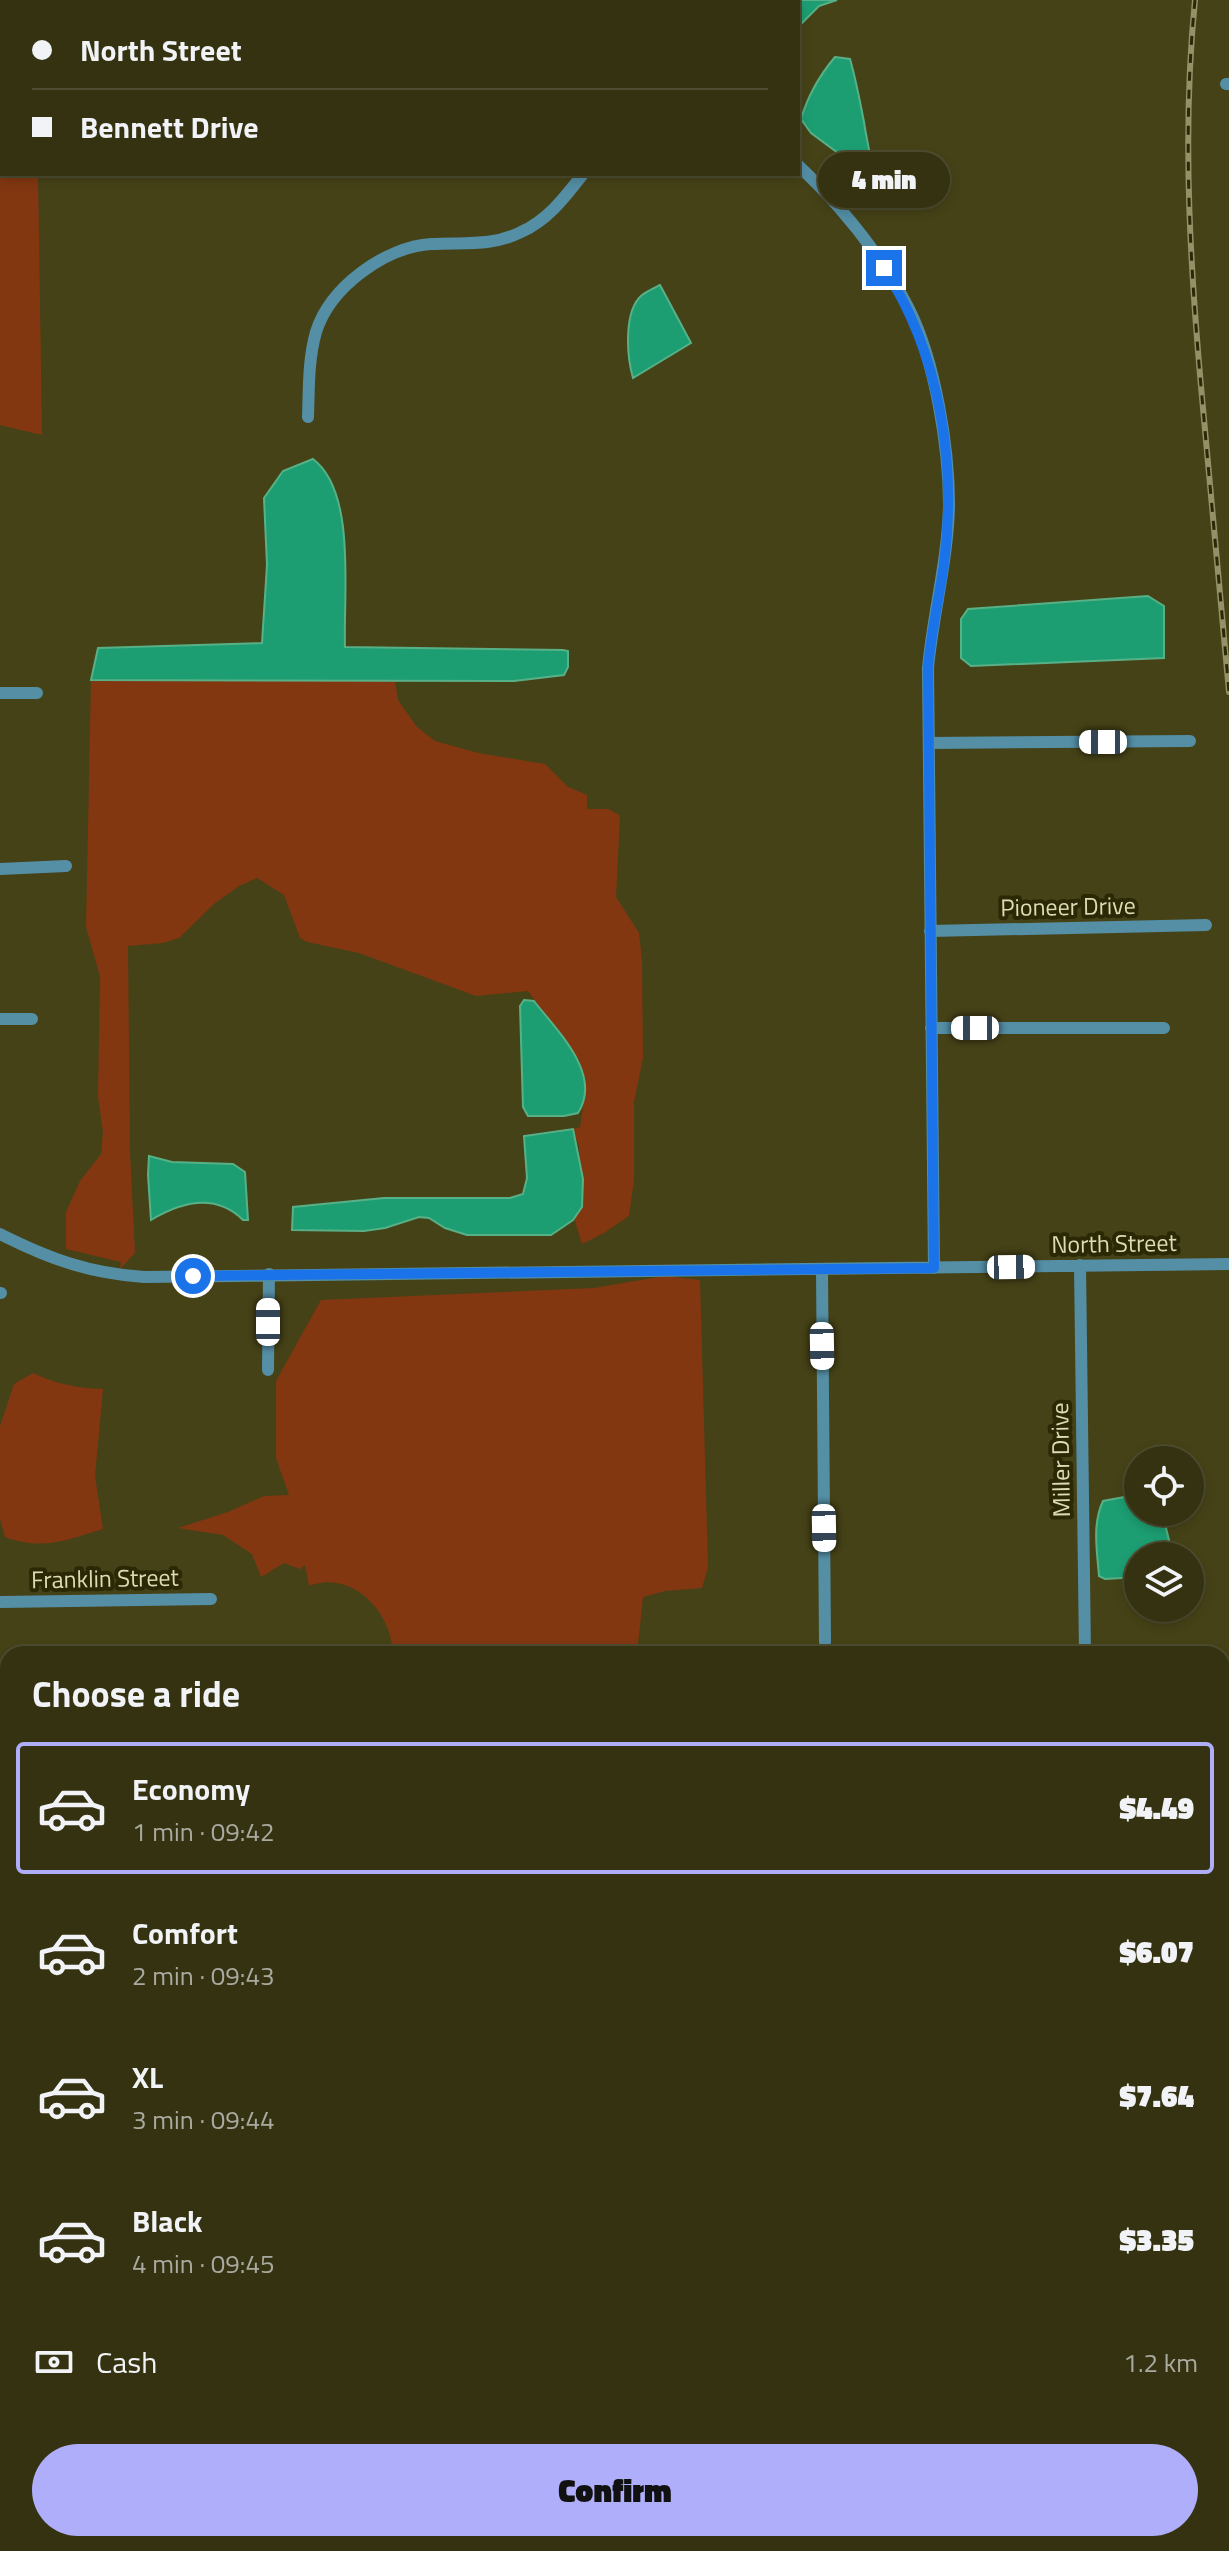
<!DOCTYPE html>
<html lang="en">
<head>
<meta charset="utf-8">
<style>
  body { margin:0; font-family:"Titillium Web",sans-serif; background:#3c3a1a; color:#f1f3f6; height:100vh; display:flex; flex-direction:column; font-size:30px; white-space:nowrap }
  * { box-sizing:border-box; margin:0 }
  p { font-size:26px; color:#a9aa9f }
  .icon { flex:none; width:44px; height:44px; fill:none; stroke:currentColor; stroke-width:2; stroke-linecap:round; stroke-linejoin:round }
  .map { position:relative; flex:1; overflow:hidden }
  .sheet { position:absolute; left:0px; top:1646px; width:1230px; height:906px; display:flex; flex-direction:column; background:#343211; border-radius:24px 24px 0 0; box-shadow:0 4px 12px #0003,0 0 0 2px #4e4d31 }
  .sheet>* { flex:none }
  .banner { position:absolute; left:0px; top:0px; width:800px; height:176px; box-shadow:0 4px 12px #0003,0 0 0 2px #4e4d31; display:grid; align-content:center; height:176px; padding:0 32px; background:#343211 }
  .tools { position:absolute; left:1124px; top:1446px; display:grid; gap:16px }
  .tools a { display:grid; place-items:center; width:80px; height:80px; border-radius:50%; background:#343211; box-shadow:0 4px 12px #0003,0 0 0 2px #4e4d31; font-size:40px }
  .end { position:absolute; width:36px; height:36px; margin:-18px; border:10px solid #1a73e8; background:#fff; box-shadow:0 0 0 4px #fff }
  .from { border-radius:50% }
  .bubble { position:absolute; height:56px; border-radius:28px; background:#343211; box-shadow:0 4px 12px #0003,0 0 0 2px #4e4d31; font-size:26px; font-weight:800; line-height:56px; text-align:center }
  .car { position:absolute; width:24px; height:48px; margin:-24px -12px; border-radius:10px; box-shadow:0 0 6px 2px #0007; background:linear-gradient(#fff 24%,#345 0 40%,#fff 0 76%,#345 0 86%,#fff 0) }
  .banner b { display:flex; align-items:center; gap:28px; height:76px; font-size:30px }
  .banner b+b { border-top:2px solid #4e4d31 }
  .banner i { width:20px; height:20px; background:#f1f3f6 }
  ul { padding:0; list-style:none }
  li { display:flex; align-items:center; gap:24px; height:132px; margin:0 16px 12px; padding:0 16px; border:4px solid transparent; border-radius:8px }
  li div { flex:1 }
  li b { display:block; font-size:30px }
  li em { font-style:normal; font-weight:800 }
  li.selected { border-color:#afaefa }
  li>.icon { width:72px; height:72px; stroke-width:1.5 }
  h2 { padding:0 32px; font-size:36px; line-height:96px }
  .pay { display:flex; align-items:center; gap:20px; height:88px; padding:0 32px; font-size:30px }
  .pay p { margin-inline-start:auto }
  .action { display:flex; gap:16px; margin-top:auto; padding:16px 32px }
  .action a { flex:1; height:92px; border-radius:48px; background:#afaefa; color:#111; font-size:32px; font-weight:800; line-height:92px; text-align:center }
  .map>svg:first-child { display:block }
</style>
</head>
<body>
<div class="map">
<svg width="1229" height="2551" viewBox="0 0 1229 2551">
  <rect width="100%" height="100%" fill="#464217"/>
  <path fill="#823711" d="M0,0H61V2H2V174H38L42,435L0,425Z
    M91,680L395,681L398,700L417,727L435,741L478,753L545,764L568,787L587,795V809H608L620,815L616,897L639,933L642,961L643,1058L634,1102V1180L629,1216L604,1233L582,1244L574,1218L582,1207L579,1147L573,1129L580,1127L586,1087L579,1060L528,991L476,996L359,953L307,942L300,938L284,895L257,878L239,886L214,904L179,938L163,943L128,946L130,1153L135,1253L120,1269L121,1262L66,1249V1212L80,1181L101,1154L103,1132L98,1097L100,976L86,927Z
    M665,1276L700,1280L708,1567L702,1588L665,1591L643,1597L637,1654H393C392,1612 352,1569 309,1586L305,1565L300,1569L284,1563L261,1577L252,1554L223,1535L178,1528L228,1512L264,1496L289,1495L276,1458V1381L321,1300L594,1288Z
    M33,1373C56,1384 77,1388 103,1389L95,1476L103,1529C67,1540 43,1551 5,1537L0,1519V1426L14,1384Z
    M1222,1915L1229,1918V2051L1222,2057Z
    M1222,2189L1229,2197V2286L1222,2292Z
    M8,2275V2366L0,2367V2281Z
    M356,2544H532L539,2551H349Z"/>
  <path fill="#1d9e72" stroke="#57b086" stroke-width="2" d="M775,0H837L819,6L798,27V2H774Z
    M835,57L850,59C856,80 860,101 864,122C867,143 872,158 873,180L858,182L846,159L811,133L801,119C808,95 819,76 835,57Z
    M660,285L691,343L633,378C627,357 623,311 642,295C647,291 654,288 660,285Z
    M313,459C357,492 343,596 345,647L563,650L568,651V667L564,675L514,681L91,680L98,648L262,643L267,565L264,498L283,471Z
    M1148,596L1164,606V658L971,666L961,658V619L968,609Z
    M524,1000L534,1001C557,1031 603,1074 578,1113L564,1116H528L523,1107L520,1006Z
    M573,1129L583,1179L582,1207L573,1220L551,1235H467L445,1228L429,1218L419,1217L385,1228L364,1231L292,1230L293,1207L384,1198H510L523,1194L527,1178L524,1136Z
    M149,1156L172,1162L233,1164L245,1172L248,1220H243C216,1193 181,1202 151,1220L148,1175Z
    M1135,1495L1138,1496V1512H1162L1169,1540L1168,1556H1138V1577L1105,1579L1099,1576C1097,1551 1092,1524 1103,1501Z"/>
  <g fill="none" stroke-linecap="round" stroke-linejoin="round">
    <path stroke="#548fa6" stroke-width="12" d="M555,0L559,2
      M701,2L703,0
      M1226,84H1229
      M798,165C842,207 881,254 909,309C935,361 949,447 949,505C948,560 933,613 928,668L934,1268
      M308,417C309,389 308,360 316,332C330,287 385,247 431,244C463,242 492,247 521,232C548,220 565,197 583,174
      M0,693H37
      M929,743L1190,741
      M0,869L66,866
      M930,931L1206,925
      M0,1019H32
      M931,1028H1164
      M0,1234C50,1259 88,1273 144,1277L1229,1264
      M1080,1265L1085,1654
      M822,1270L825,1642
      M0,1293H1
      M268,1370L269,1274
      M0,1602L211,1599
      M0,1736H8
      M0,1870H8
      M0,2017H8
      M0,2164H8
      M1222,2440H1229
      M0,2456H8
      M1222,2497L1229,2489
      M71,2544V2551
      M142,2544V2551
      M242,2544V2551
      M678,2544V2551
      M1078,2551L1086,2544"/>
    <path stroke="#76dafe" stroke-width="16" d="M1222,2299L1229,2293
      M1222,2325L1229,2319
      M927,2551L935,2544
      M961,2551L969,2544"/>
    <g stroke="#949168" stroke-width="6">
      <path id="rail" d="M1195,0C1181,139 1191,281 1204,419C1212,510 1221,601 1229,692"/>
    </g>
    <use href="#rail" stroke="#2b2805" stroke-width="3" stroke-dasharray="9" stroke-linecap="butt"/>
  </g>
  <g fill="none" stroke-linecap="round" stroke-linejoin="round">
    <path stroke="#1a73e8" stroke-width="10" d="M193,1276L934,1268L928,668C931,633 939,599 944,564C957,464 940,354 884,268"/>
  </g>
  <g text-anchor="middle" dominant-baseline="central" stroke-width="8" stroke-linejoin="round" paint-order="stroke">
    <g font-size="24" fill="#dddbb4" stroke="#2b2805">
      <text transform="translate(1068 906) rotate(-1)">Pioneer Drive</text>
      <text transform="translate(1114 1243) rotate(-1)">North Street</text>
      <text transform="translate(1060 1460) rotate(-91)">Miller Drive</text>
      <text transform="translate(105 1578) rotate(-1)">Franklin Street</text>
    </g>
  </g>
</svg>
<div class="tools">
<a><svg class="icon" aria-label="locate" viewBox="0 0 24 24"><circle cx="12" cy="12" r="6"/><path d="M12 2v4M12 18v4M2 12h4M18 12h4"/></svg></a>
<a><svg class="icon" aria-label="layers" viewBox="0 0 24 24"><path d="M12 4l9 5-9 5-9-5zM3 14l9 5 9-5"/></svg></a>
</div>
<i class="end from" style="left:193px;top:1276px"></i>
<i class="end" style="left:884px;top:268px"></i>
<div class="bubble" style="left:818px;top:152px;width:132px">4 min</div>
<i class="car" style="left:1103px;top:742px;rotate:270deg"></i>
<i class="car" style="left:975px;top:1028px;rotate:270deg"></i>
<i class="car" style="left:1011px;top:1267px;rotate:89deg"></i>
<i class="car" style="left:268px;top:1322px;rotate:0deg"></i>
<i class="car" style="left:822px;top:1346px;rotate:179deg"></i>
<i class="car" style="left:824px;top:1528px;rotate:179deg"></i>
<div class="banner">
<b><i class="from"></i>North Street</b>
<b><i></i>Bennett Drive</b>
</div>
<section class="sheet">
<h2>Choose a ride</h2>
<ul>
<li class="selected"><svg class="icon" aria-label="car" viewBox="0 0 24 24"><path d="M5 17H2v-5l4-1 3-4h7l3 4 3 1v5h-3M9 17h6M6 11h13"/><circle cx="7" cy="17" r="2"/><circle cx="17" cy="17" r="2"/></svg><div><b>Economy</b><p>1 min · 09:42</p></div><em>$4.49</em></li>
<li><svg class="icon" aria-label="car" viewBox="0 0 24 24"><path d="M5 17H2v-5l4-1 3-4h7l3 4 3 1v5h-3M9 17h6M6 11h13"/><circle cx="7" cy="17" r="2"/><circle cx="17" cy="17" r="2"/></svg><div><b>Comfort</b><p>2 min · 09:43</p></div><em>$6.07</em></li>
<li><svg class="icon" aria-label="car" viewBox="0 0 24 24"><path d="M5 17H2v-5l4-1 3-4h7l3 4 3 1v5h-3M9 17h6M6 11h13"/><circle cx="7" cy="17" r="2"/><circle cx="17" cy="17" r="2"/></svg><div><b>XL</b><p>3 min · 09:44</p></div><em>$7.64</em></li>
<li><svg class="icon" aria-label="car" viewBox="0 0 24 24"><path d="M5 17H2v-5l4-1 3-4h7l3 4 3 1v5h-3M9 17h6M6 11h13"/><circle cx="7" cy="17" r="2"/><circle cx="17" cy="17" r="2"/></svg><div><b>Black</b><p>4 min · 09:45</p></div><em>$3.35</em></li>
</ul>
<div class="pay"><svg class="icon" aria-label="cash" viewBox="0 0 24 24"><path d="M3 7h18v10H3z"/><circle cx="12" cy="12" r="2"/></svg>Cash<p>1.2 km</p></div>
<div class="action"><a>Confirm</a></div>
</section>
</div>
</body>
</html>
